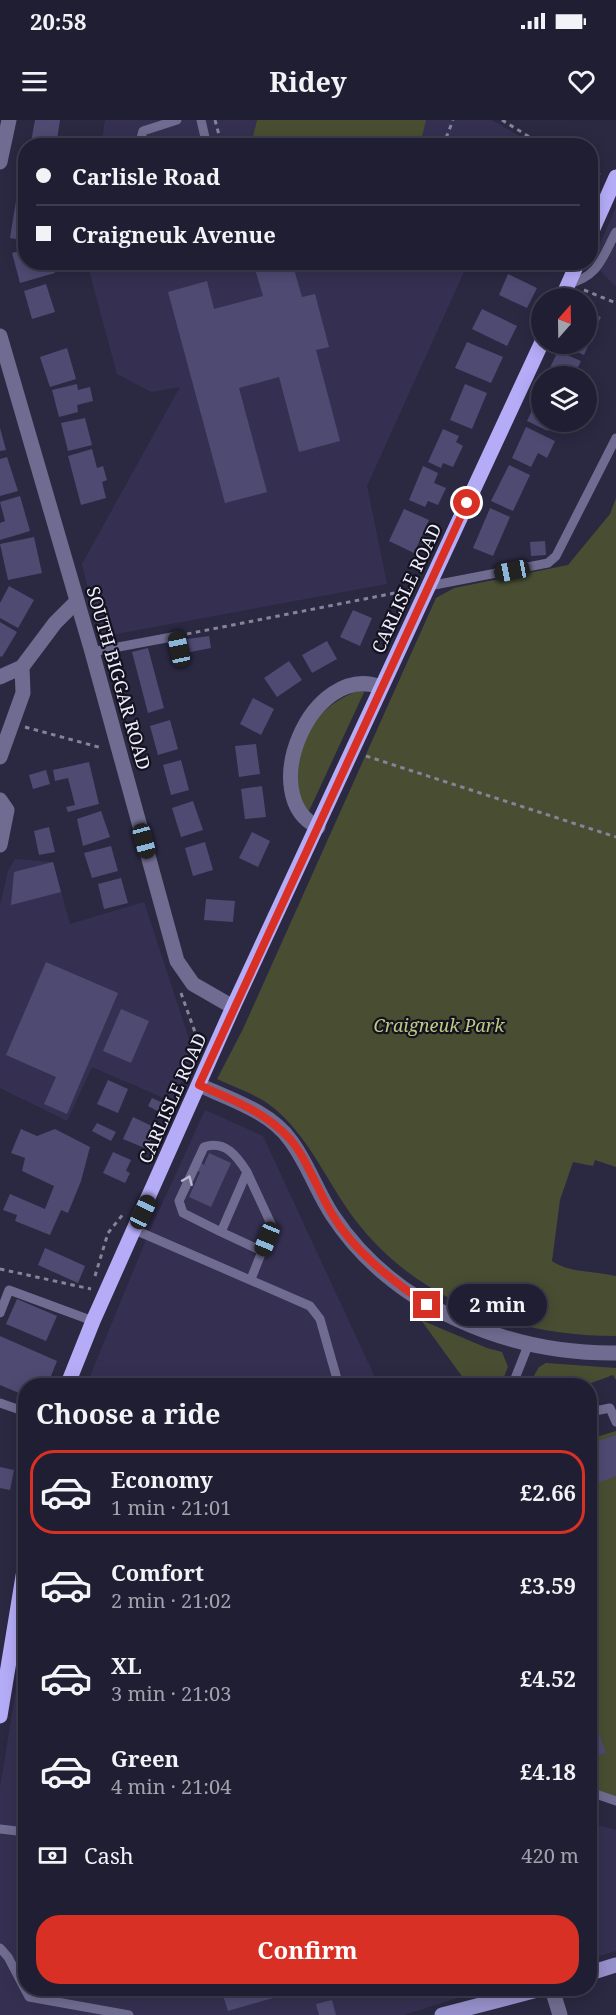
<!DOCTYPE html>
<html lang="en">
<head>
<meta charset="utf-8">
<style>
  body { margin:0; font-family:"Noto Serif",serif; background:#2d2b3e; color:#f1f3f6; height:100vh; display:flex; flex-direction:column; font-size:22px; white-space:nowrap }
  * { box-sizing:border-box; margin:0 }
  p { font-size:20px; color:#a2a2ac }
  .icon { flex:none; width:33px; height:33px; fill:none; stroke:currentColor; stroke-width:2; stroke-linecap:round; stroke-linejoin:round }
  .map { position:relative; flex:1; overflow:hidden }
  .sheet { position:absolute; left:18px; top:1258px; width:579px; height:618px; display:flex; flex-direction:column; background:#201e32; border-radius:24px; box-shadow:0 3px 15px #0003,0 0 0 2px #3d3c4d }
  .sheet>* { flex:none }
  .guide { position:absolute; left:18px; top:18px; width:580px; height:132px; border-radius:24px; box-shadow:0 3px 15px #0003,0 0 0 2px #3d3c4d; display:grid; align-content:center; height:132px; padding:0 18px; background:#201e32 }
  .needle { width:39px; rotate:20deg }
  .tools { position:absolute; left:531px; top:168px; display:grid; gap:12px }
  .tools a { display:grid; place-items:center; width:66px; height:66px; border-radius:50%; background:#201e32; box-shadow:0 3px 15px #0003,0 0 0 2px #3d3c4d; font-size:30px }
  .end { position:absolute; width:27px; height:27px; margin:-14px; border:8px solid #d93025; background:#fff; box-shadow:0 0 0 3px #fff }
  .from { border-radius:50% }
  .bubble { position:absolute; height:42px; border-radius:21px; background:#201e32; box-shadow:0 3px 15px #0003,0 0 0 2px #3d3c4d; font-size:20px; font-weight:700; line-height:42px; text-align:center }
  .car { position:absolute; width:18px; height:36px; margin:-18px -9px; border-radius:8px; box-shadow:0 0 4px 2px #0007; background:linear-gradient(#222 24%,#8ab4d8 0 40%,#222 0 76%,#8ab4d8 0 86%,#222 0) }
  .guide b { display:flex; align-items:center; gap:21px; height:57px; font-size:22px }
  .guide b+b { border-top:2px solid #3d3c4d }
  .guide i { width:15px; height:15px; background:#f1f3f6 }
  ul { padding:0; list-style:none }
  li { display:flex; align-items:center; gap:18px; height:84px; margin:0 12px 9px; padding:0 6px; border:3px solid transparent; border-radius:24px }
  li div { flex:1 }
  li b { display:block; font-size:22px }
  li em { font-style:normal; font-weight:700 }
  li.selected { border-color:#d93025 }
  li>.icon { width:54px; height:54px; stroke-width:1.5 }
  h2 { padding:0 18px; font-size:27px; line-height:72px }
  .pay { display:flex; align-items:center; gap:15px; height:66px; padding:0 18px; font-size:22px }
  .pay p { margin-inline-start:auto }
  .primary-button { display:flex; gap:12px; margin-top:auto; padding:12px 18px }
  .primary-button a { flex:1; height:69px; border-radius:24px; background:#d93025; color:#fff; font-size:24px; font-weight:700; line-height:69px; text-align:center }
  .status { display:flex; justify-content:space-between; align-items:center; height:42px; padding:0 30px; background:#201e32; direction:ltr }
  .status svg { height:16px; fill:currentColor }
  header { display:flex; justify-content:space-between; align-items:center; height:78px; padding:0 18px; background:#201e32; font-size:27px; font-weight:700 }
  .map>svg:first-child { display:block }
</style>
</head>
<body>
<div class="status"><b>20:58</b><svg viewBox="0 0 49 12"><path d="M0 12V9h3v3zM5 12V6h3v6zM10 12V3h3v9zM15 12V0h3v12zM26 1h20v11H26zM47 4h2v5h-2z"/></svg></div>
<header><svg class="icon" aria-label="menu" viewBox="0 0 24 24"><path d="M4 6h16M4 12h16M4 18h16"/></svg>Ridey<svg class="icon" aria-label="heart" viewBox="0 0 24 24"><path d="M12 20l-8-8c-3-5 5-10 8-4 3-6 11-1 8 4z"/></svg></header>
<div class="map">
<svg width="616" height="1895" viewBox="0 0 616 1895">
  <rect width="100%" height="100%" fill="#2b2842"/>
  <path fill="#353051" d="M105,0H492L535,25L101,26Z
    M616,87V167L592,142Z
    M87,143H468L367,366L387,464L100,517L82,444L180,267L151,272L117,254Z
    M15,739L53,742L70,804L144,782L194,934L173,982L92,947L67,1001L0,968V785L8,751Z
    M205,990L263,1016L379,1266H86L150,1110Z
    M19,1551L26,1554V1869H486L404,1895H0V1668Z
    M590,1703L616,1710V1831L590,1839Z"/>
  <path fill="#494e32" d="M257,0H426L420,25H251Z
    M616,378V1047L595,1040L593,1046L573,1042L560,1080L552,1141C569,1153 595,1151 616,1156V1216C516,1216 419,1182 356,1101C327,1063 309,1015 270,985C255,974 234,967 217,959L243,909L436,478L454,468L568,445L610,394Z
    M366,568L309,691C299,683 298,670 298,657C298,610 323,582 366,568Z
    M421,1200L487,1228L502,1232L508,1247L500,1266H469Z
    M546,1243L616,1248V1260L613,1255L583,1266H528L539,1247Z
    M616,1311V1677L590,1668V1319Z"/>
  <path fill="#4f4a72" d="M35,0H60L56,26L31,22Z
    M24,44H26V78L18,77Z
    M16,81L26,83V121L10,118Z
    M26,129V142H52L55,153L20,163L12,133Z
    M253,142H292L302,177L315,174L329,227L316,230L340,321L299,332L279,257L239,268L267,372L225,383L168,172L207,161L214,189L263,176Z
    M508,154L537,168L527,188L499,175Z
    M46,164L55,192L32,199L24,171Z
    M482,189L517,206L507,226L472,209Z
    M586,190L601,197L584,235L560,224H586Z
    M467,222L503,237L491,263L455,248Z
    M67,228L76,259L50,267L40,237Z
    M558,231L581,241L574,256H546Z
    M77,264L78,270L90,267L93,281L77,285L78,292L59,297L52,270Z
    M465,264L487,273L472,309L450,300Z
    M542,269V302H552L548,311L527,301Z
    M85,298L92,325L68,331L61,303Z
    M526,307L555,321L547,338L538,333L531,347L512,338Z
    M0,308L6,330L0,331Z
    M443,309L459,316L456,322L463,326L453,347L443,343L441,348L428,342Z
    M92,329L97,348L103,346L107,360L102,362L106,378L81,385L68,336Z
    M7,337L18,371L0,376V339Z
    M509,345L530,355L513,391L491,381Z
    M423,346L438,353L434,363L446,368L438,385L428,381L425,387L409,380Z
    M20,376L30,411L0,420V403L5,401L0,382Z
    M490,388L510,397L493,436L473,428Z
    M404,389L429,400L414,433L389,421Z
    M34,417L42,453L8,460L0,424Z
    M545,421L546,435L531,436L530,422Z
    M9,466L34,480L18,508L0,498V483Z
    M353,490L372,498L360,526L340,517Z
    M0,502L17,512L2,537L0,536Z
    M209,516L211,528L190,532L187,519Z
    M327,521L337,539L312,553L302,535Z
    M148,528L164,588L148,593L132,532Z
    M289,541L302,560L277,577L264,558Z
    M253,578L274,589L261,615L240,604Z
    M170,600L178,629L158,635L150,606Z
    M256,624L260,654L239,657L235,626Z
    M181,640L189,670L171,675L163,645Z
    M89,642L99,684L68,692L66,687L75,685L68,658L55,661L53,650Z
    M46,650L50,664L33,669L29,655Z
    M262,666L266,697L245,699L241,669Z
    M193,681L203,710L181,717L172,688Z
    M101,691L110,717L83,726L77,699Z
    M49,707L55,732L39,735L34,711Z
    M252,712L270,721L258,747L239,738Z
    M205,722L213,750L193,756L185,728Z
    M111,726L118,751L92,758L84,733Z
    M53,742L61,772L11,785L14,752Z
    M121,758L128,783L104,789L98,764Z
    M206,779L235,781L233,802L204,800Z
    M46,842L118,873L67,994L44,984L56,957L6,935Z
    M121,889L149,901L131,943L103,931Z
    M108,960L128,969L118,993L97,984Z
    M152,978L165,984L161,993L148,986Z
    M133,997L156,1008L147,1029L123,1019Z
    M97,1003L116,1012L111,1021L92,1011Z
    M21,1009L37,1016L55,1009L90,1027L81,1061L68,1093L61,1090L50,1115L15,1101L17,1095L3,1090L10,1074L45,1089L54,1066L22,1051L25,1038L11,1033Z
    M113,1032L131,1040L126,1051L130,1053L125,1063L103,1053Z
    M209,1033L231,1043L211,1087L189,1077L200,1052L196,1050L199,1042L204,1045Z
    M45,1128L85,1146L78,1163L38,1145Z
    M17,1179L57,1196L46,1221L6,1204Z
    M0,1216L57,1241L47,1266H26V1276L0,1265Z
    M616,1315V1356L590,1366V1324Z
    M0,1347L14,1350L10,1370L0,1368Z
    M590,1587L606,1633L590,1638Z
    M221,1869H281L283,1875L228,1891Z
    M332,1880L336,1895H319L316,1884Z"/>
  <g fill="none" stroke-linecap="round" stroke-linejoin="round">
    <path stroke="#858398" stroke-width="3" stroke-dasharray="4.5 4.5" stroke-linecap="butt" d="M215,0L222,26
      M502,0L544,26
      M443,26L453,0
      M591,51L600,55
      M584,170L616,183
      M187,514L410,470
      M25,607L102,628
      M366,636L616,717
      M181,873L200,926
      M0,1149L91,1169
      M95,1156L108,1113L124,1093"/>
    <path stroke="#706c91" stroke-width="9" d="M201,0L207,26
      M139,26L143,11L177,0
      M568,164C599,156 602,138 616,112
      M429,466L548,443L556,436L616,318
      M92,532L177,516L179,529
      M135,1110L310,1186L320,1199L339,1266
      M221,1112L183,1093L179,1081L204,1027C225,1020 237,1036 247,1052
      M251,1159L272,1106L247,1052L221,1112L262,1131
      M0,1193L9,1170L93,1201
      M512,1266L529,1223
      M0,1283L26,1292
      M590,1292L610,1288L616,1302
      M590,1672L616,1681
      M0,1709L26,1712
      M0,1828L8,1837L29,1877L129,1895"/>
    <path stroke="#706c91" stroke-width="15" d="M0,557L22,547L55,503L77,481
      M0,637L23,573L22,547
      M0,680L7,690L0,725
      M318,707C255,677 311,541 381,567
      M199,965C230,979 271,992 291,1021C308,1044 317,1072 333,1096C394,1188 509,1234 616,1233
      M552,1869L560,1895"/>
    <path stroke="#706c91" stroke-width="15" d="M0,42L9,0
      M0,216L92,532L177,841L193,864L233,887"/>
    <path stroke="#9690ca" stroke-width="15" d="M590,1853L616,1845
      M442,1895L541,1869"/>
    <path stroke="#b4acf7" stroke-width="15" d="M591,113L616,57
      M562,178L578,142
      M67,1266L93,1201L233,887L542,222
      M0,1596L26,1438"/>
  </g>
  <defs><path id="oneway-chevron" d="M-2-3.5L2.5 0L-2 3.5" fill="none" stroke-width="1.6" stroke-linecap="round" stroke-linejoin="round" transform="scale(1.5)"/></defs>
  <use stroke="#bcbad1" href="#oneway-chevron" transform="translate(188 1060) rotate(-67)"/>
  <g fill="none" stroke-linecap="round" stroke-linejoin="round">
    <path stroke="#d93025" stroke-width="8" d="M427,1185C392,1160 354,1132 332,1094C319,1073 305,1035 289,1018C265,992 231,979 199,965L467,383"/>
  </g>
  <g text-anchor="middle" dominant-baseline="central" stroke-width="4.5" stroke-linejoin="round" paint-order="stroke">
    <g font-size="18" fill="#efeefc" stroke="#14121e">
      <text transform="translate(406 468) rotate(-65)">CARLISLE ROAD</text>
      <text transform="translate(119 558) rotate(74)">SOUTH BIGGAR ROAD</text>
      <text transform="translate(172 978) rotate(-66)">CARLISLE ROAD</text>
    </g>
    <g font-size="18" font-style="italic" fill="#beca82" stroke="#14121e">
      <text x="439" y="905">Craigneuk Park</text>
    </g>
  </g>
</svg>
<div class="tools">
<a><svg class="needle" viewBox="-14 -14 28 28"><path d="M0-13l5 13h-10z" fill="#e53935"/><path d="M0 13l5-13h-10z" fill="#a2a2ac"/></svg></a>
<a><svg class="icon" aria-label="layers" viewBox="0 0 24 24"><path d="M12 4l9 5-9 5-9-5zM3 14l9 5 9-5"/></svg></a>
</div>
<i class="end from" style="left:467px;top:383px"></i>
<i class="end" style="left:427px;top:1185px"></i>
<div class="bubble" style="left:448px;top:1164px;width:99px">2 min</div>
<i class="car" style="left:512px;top:451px;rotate:259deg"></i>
<i class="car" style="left:179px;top:529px;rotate:348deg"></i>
<i class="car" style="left:144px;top:721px;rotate:165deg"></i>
<i class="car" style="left:143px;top:1092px;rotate:25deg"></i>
<i class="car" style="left:267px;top:1119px;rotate:202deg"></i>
<div class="guide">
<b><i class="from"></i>Carlisle Road</b>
<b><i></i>Craigneuk Avenue</b>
</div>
<section class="sheet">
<h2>Choose a ride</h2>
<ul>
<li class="selected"><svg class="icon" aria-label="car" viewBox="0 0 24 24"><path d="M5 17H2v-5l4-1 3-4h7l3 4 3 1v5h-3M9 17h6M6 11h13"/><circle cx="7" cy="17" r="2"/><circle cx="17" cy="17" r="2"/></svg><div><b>Economy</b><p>1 min · 21:01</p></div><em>£2.66</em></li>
<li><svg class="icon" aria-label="car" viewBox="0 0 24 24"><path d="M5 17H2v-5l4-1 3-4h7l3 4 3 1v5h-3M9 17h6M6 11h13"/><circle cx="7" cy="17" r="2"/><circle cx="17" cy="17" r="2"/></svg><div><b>Comfort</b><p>2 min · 21:02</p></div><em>£3.59</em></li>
<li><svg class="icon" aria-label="car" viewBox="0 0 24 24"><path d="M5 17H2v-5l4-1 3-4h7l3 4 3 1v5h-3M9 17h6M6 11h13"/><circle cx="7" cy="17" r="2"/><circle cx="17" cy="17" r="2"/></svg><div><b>XL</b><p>3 min · 21:03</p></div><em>£4.52</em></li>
<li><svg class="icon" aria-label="car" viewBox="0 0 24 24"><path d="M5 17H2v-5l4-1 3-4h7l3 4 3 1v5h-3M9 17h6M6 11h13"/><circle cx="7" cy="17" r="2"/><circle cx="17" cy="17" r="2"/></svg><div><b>Green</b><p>4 min · 21:04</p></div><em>£4.18</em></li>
</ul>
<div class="pay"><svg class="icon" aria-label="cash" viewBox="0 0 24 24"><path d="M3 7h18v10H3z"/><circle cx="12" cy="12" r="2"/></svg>Cash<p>420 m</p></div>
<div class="primary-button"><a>Confirm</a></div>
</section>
</div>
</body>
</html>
